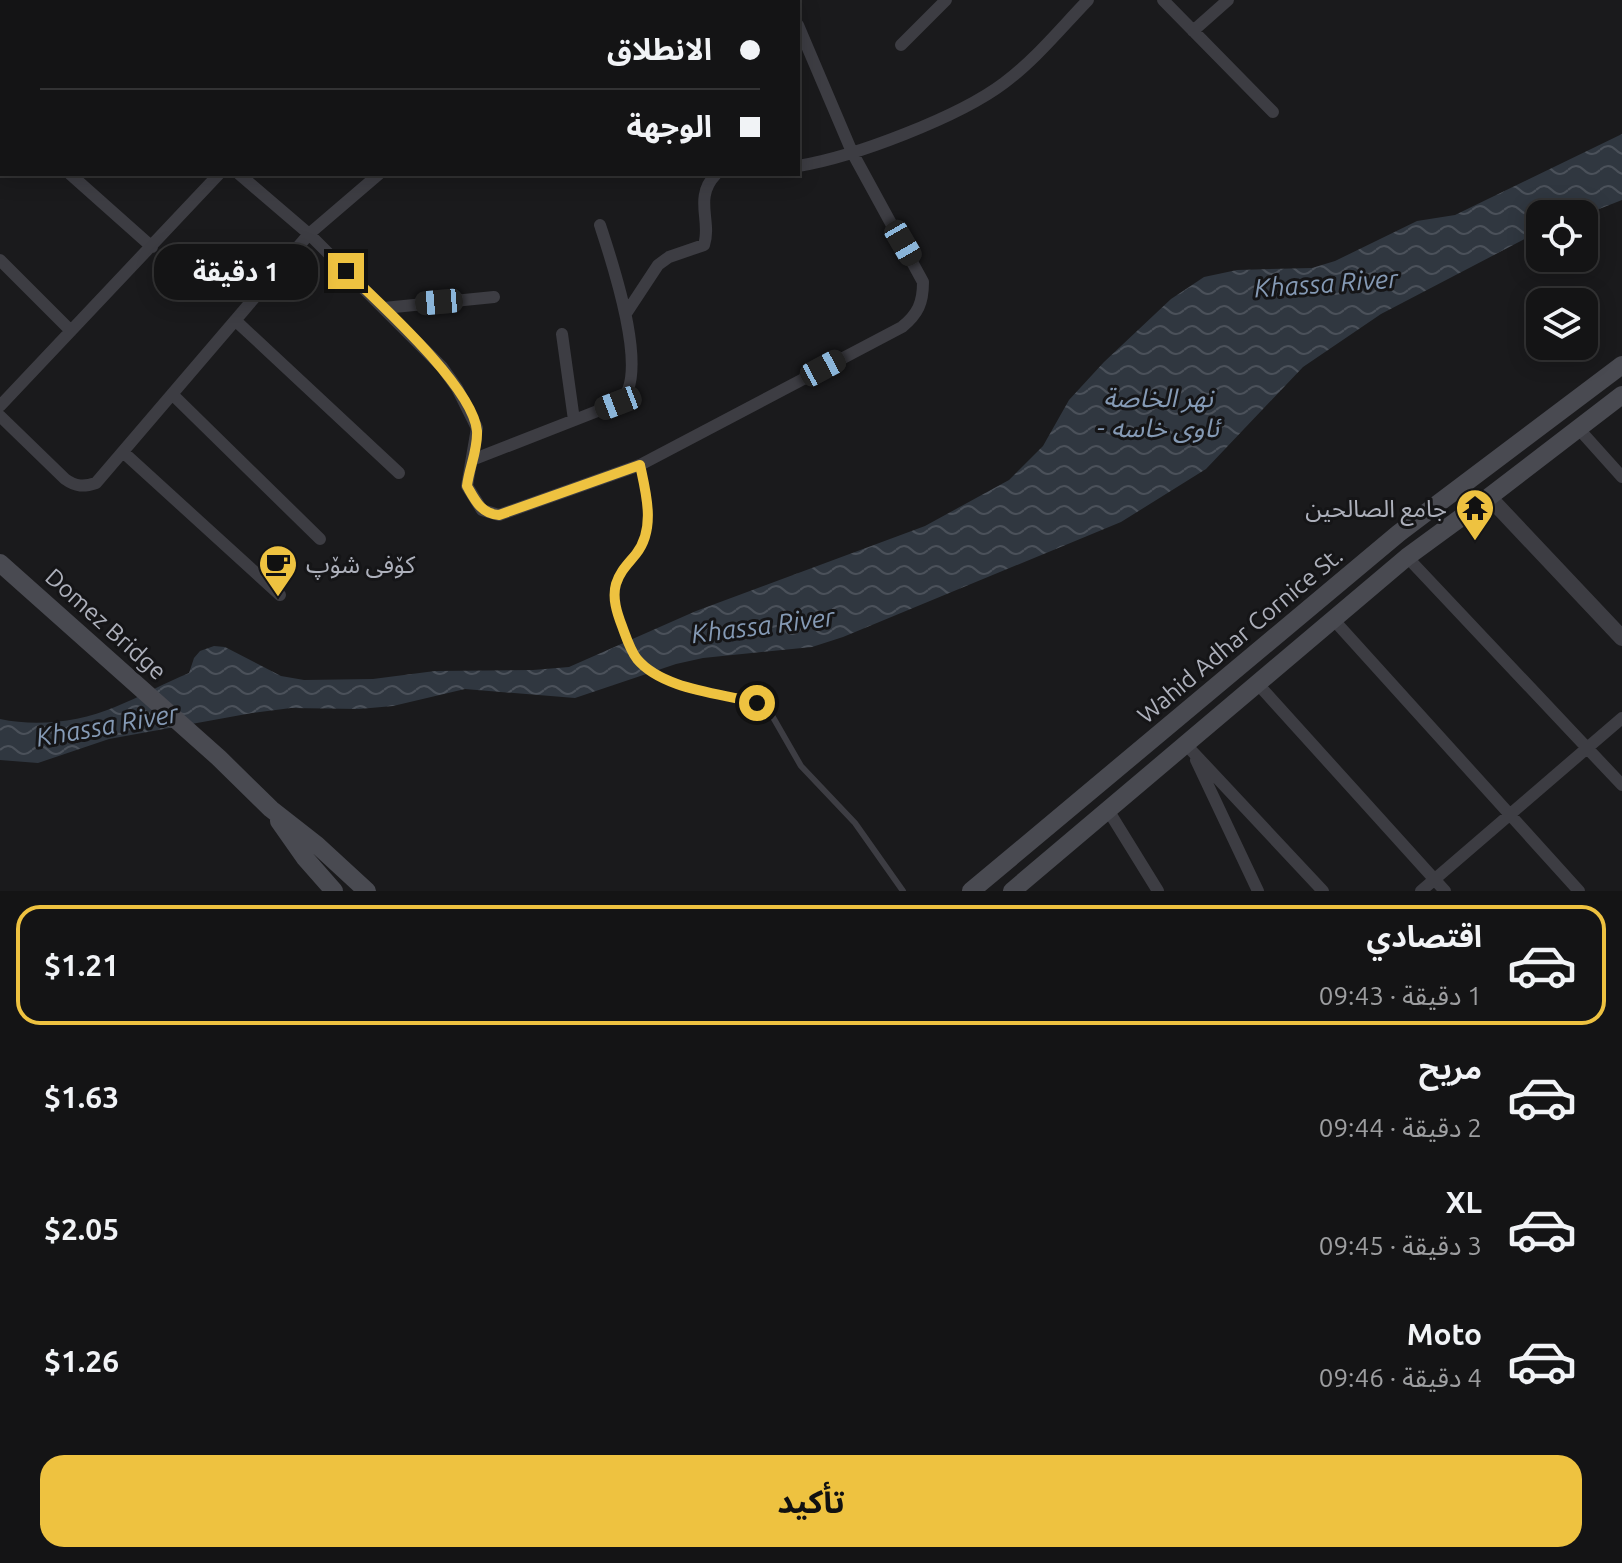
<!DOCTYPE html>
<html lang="ar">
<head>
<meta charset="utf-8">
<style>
  body { margin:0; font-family:Ubuntu,"Noto Sans Arabic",sans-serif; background:#212122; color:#f1f3f6; direction:rtl; height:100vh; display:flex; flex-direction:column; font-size:30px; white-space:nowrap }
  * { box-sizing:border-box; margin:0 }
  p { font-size:26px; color:#9d9ea0 }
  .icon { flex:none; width:44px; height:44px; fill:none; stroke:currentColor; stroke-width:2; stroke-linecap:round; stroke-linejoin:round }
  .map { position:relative; height:891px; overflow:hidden; direction:ltr }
  .drawer { display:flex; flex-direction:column; background:#141415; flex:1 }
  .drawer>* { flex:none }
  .hud { position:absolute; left:0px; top:0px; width:800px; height:176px; box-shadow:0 4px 20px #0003,0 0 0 2px #333334; direction:rtl; display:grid; align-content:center; height:176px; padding:0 40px; background:#141415 }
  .controls { position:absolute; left:1526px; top:200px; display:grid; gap:16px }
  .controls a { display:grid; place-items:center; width:72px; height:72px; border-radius:16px; background:#141415; box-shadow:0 4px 20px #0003,0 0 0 2px #333334; font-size:40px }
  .end { position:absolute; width:36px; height:36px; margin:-18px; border:10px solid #eec240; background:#111; box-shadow:0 0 0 4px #111 }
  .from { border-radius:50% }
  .bubble { position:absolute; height:56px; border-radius:24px; background:#141415; box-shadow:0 4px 20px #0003,0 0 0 2px #333334; font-size:26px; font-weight:700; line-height:56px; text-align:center; direction:rtl }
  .car { position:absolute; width:24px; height:48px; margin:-24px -12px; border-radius:10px; box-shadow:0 0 6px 2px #0007; background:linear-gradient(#222 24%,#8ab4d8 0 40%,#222 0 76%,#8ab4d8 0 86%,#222 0) }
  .hud b { display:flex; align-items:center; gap:28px; height:76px; font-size:30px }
  .hud b+b { border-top:2px solid #333334 }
  .hud i { width:20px; height:20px; background:#f1f3f6 }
  ul { padding:14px 0 0; list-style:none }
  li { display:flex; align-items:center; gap:24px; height:120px; margin:0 16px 12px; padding:0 24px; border:4px solid transparent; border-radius:24px }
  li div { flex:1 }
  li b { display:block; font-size:30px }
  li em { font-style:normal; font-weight:700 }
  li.current { border-color:#eec240 }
  li>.icon { width:72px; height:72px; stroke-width:1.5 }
  .button { display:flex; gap:16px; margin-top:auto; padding:16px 40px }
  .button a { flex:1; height:92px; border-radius:24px; background:#eec240; color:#111; font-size:32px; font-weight:700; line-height:92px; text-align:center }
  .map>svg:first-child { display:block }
</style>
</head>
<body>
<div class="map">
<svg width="1622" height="891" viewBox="0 0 1622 891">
  <defs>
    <pattern id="water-waves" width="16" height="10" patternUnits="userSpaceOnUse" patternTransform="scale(2)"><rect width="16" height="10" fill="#303740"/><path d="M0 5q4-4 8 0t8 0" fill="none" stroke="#4b515a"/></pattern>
  </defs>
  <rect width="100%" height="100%" fill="#1a1a1c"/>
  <path fill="url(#water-waves)" d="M1622,134V200L1584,215L1540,214V231L1381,314L1303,367L1206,469L1121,522L843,637L812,647L703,658L676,664L575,698L465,689L393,706L359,709L291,708L252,713L109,739L38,763L0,760V719C37,727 80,722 115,707C140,697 164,683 189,673L194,658L200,651L214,646L225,647L281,676L304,680L373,679L435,671L533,670L569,667L696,611L925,526L1009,480L1043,446L1069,400L1104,362L1171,299L1204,277L1237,270L1312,268L1335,261L1417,221L1455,215Z"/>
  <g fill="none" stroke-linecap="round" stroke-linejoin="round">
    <path stroke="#3d3d43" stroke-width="6" d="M640,465L648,505L644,543L623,567L616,585L614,600L632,652L648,669L669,680L688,688L757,703L770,712L801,766L855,823L903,891"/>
    <path stroke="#3d3d43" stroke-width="12" d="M64,0L66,2
      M152,0L154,2
      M391,0V2
      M787,0L788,2
      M1163,0L1273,112
      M14,2L16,0
      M251,2L252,0
      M679,2L688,0
      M0,16L2,14
      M1193,31L1228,0
      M901,45L946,0
      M0,111L2,113
      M798,166C854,157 959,117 1004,83C1035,60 1061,28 1088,0
      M70,174L152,247
      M239,174L309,234L442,367L457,388L477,428L467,486L482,510L499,515L640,465L902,327C918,314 923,303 923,282L852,152L798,25
      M0,260L71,331
      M384,308L494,297
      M627,312L658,265L669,257L704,245C712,221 693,198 716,174
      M236,321L399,473
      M562,334L574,420
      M172,394L320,539
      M0,406L219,174
      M0,416L65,479C76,487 84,487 96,483L309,234L379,174
      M1578,428L1622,477
      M123,452L280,595
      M472,460L618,403C653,380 611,259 600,225
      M1407,557L1622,785
      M1332,618L1579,891
      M1256,682L1445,891
      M1190,749L1323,891
      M1196,760L1258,891
      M1108,810L1158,891
      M1421,891L1622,718"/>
    <path stroke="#3d3d43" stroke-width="16" d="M1489,497L1622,638"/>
    <path stroke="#494a51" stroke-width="18" d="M0,563L219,758L271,809L317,845L367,891
      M279,821L305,858L334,891
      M971,891L1399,533L1622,365
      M1012,891L1407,557L1489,497L1622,395"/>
  </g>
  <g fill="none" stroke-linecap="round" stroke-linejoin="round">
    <path stroke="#eec240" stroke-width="10" d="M346,271C379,303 473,387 477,431C478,450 469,468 467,486C475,500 481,514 499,515L640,465C646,493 656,529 636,554C628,564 620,571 616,584C612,598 617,613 622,626C626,637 630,650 637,659C663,690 721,693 757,703"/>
  </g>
  <defs>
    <g id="temple-pin" transform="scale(2)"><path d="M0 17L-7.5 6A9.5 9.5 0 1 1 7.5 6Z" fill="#eec240" stroke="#151517"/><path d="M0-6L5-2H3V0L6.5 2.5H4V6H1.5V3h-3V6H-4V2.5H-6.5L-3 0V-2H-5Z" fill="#111"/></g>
    <g id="cafe-pin" transform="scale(2)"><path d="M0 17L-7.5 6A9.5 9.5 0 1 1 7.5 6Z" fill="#eec240" stroke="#151517"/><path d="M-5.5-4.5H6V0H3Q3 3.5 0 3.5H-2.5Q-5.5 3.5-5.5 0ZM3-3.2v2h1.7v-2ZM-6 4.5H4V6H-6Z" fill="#111"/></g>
  </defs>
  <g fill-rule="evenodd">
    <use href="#temple-pin" x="1475" y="508"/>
    <use href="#cafe-pin" x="278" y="564"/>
  </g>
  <g text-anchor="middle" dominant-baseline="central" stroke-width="6" stroke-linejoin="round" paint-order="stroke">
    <g font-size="24" fill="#adb0bb" stroke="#151517" text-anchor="end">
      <text x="1447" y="508">جامع الصالحين</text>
      <text x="306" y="564" text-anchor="start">کۆفی شۆپ</text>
    </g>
    <g font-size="24" fill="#adb0bb" stroke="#151517">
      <text transform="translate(106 624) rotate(42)">Domez Bridge</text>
      <text transform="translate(1240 635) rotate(-40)">Wahid Adhar Cornice St.</text>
    </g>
    <g font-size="26" font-style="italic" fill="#859ab5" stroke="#151517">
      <text transform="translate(1326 283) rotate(-4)">Khassa River</text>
      <text x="1158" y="397">نهر الخاصة<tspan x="1158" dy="30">- ئاوی خاسە</tspan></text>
      <text transform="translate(763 625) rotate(-7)">Khassa River</text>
      <text transform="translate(107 725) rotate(-10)">Khassa River</text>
    </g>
  </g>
</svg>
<div class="controls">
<a><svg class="icon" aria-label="locate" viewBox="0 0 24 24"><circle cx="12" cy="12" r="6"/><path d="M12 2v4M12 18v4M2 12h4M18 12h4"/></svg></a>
<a><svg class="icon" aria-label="layers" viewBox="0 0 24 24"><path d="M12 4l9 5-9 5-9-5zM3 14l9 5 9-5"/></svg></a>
</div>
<i class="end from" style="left:757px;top:703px"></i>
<i class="end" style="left:346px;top:271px"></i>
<div class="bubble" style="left:154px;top:244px;width:164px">1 دقيقة</div>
<i class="car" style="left:903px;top:243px;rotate:150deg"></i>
<i class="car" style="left:439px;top:302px;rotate:265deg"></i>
<i class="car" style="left:823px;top:368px;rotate:62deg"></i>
<i class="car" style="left:618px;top:403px;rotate:249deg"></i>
<div class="hud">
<b><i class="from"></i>الانطلاق</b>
<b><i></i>الوجهة</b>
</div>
</div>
<section class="drawer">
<ul>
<li class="current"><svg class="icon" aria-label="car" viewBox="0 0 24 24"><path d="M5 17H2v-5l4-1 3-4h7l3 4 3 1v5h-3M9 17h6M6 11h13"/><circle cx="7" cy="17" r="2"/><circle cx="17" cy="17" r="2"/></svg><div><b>اقتصادي</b><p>1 دقيقة · 09:43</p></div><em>$1.21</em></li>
<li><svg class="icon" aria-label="car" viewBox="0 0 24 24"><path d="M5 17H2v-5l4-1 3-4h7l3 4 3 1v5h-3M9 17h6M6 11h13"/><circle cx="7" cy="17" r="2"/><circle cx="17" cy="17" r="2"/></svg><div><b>مريح</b><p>2 دقيقة · 09:44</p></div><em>$1.63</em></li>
<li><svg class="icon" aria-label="car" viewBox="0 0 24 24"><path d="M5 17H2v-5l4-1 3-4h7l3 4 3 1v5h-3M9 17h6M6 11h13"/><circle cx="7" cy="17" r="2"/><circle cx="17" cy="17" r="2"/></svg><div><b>XL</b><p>3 دقيقة · 09:45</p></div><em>$2.05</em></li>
<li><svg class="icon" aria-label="car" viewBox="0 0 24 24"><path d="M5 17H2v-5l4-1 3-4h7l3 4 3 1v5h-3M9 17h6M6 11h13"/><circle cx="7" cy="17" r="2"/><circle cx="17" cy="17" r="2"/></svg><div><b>Moto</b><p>4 دقيقة · 09:46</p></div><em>$1.26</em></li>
</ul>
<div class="button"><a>تأكيد</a></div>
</section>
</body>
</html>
